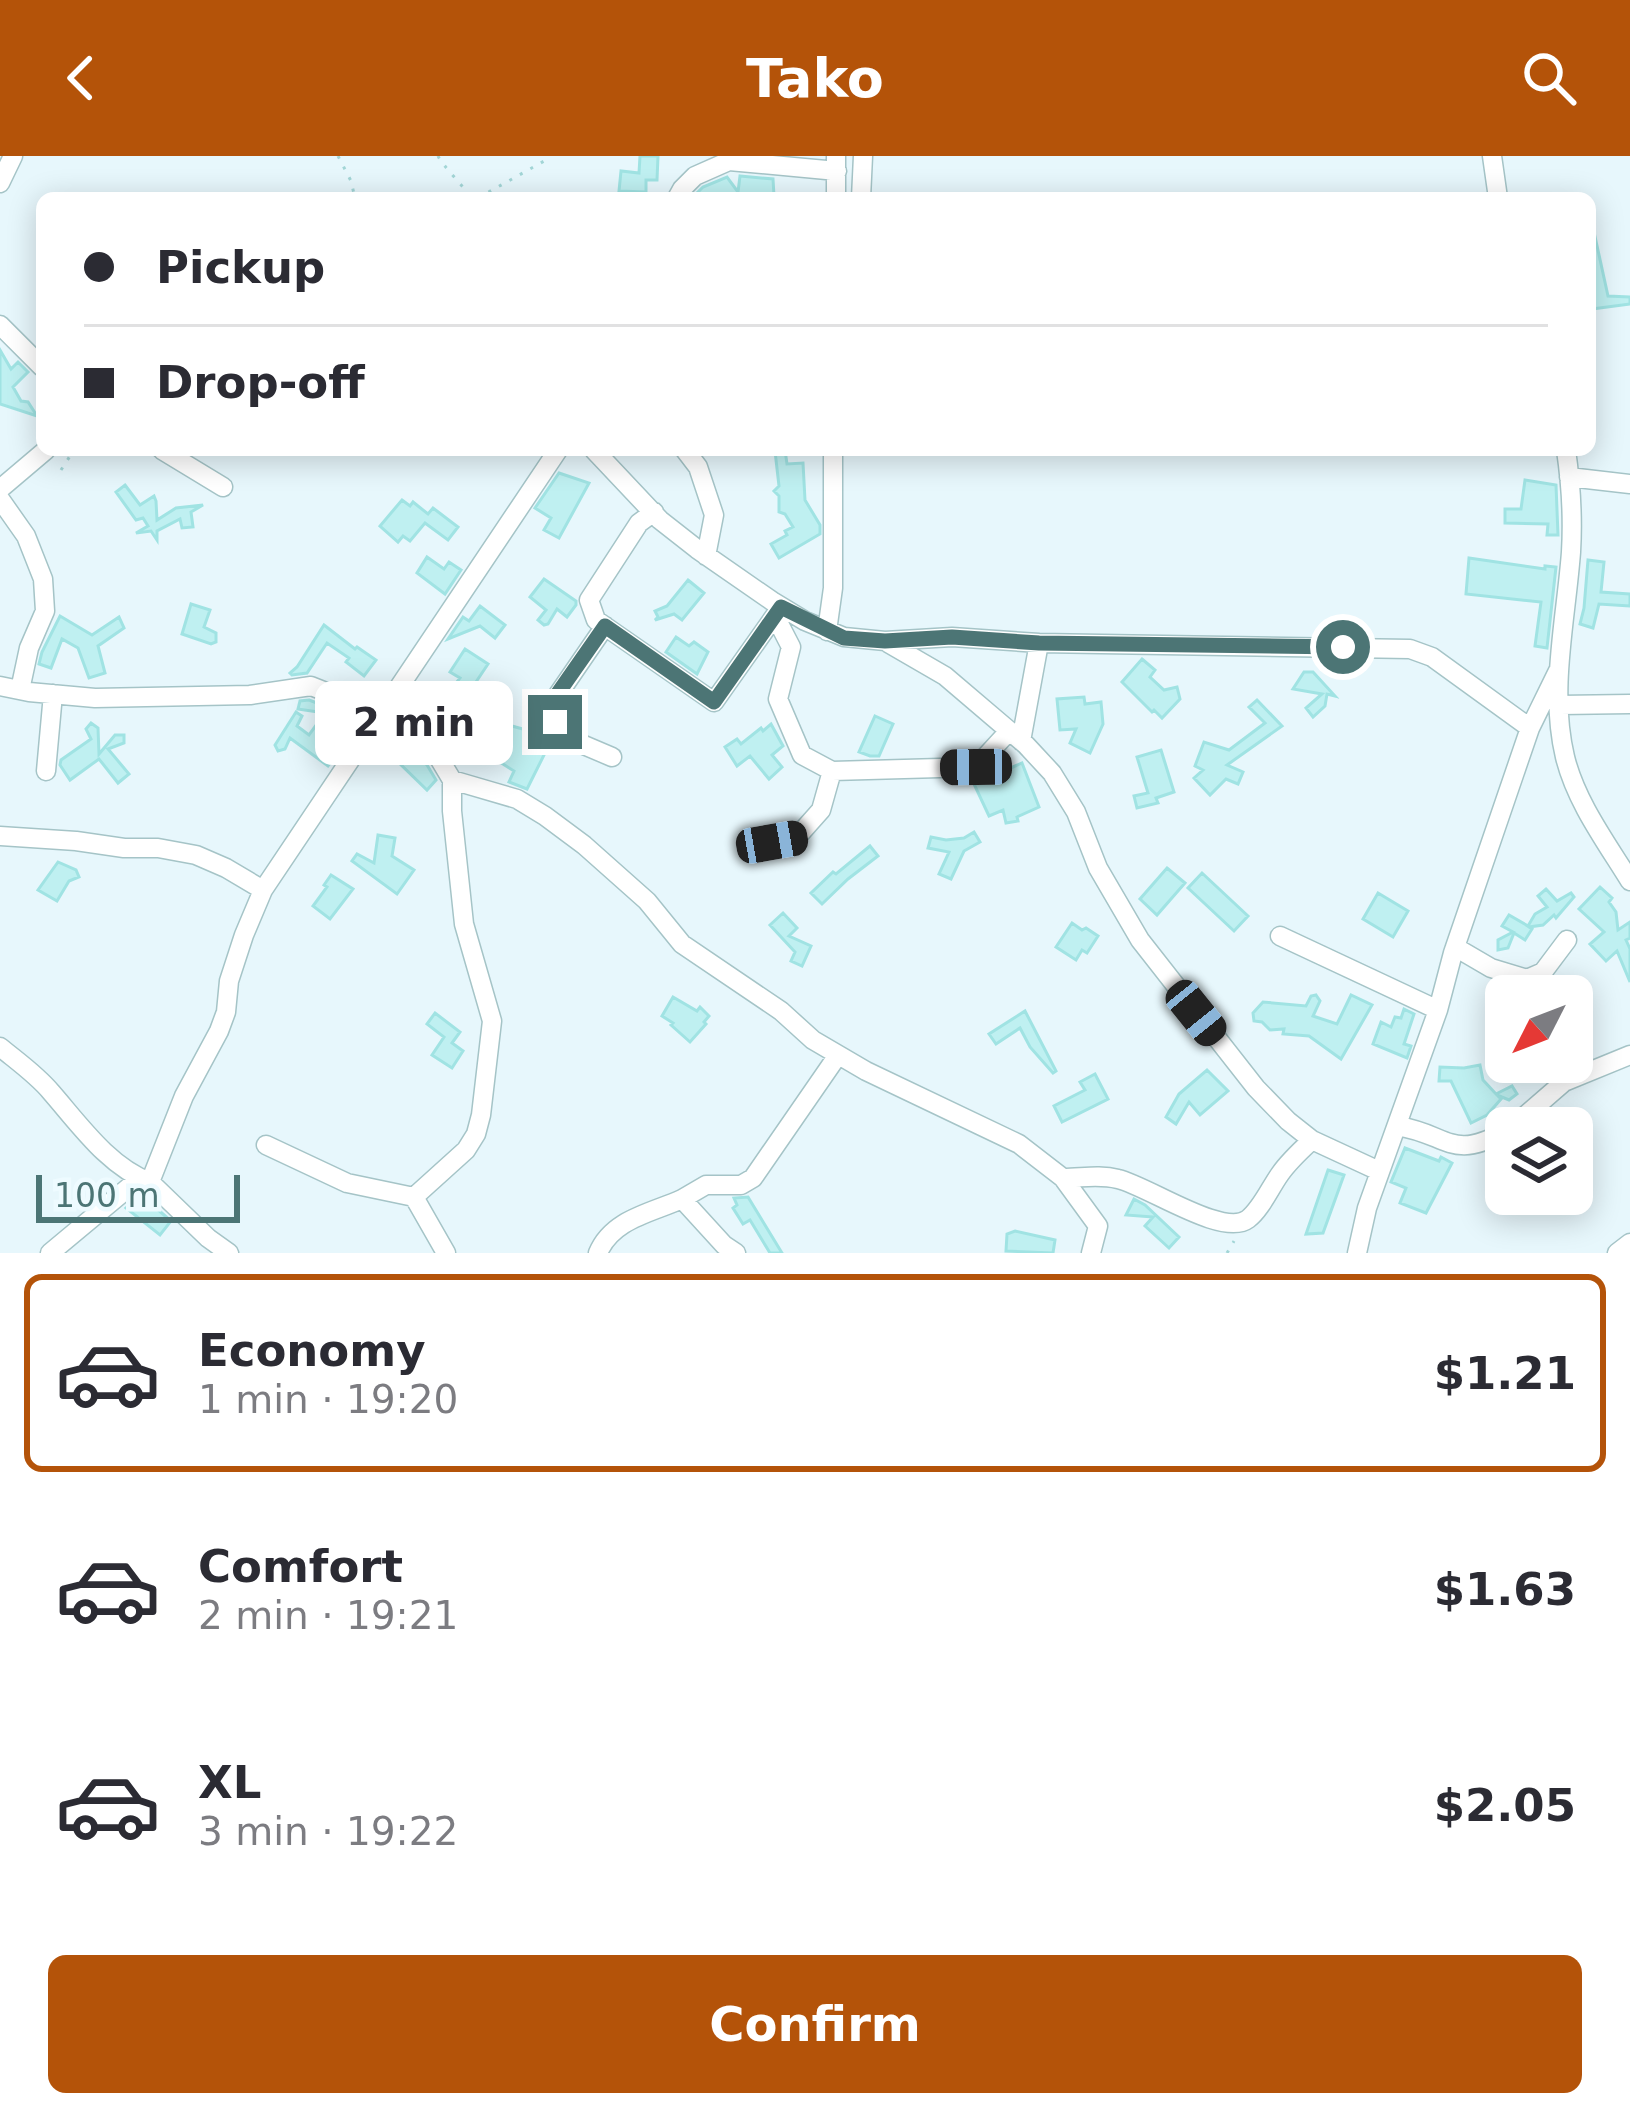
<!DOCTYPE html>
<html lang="en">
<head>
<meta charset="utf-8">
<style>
  body { margin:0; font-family:"DejaVu Sans",sans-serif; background:#f7f7f7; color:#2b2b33; height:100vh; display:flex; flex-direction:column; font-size:45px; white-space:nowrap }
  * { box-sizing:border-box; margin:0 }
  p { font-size:39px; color:#7c7c81 }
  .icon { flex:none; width:66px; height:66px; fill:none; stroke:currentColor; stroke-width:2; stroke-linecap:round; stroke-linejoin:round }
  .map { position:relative; height:1097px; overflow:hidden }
  .drawer { display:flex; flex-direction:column; background:#fff; flex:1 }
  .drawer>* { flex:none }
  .hud { position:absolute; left:36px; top:36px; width:1560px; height:264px; border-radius:18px; box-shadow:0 6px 30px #0003; display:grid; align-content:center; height:264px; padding:0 48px; background:#fff }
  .needle { width:78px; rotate:228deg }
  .buttons { position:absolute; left:1485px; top:819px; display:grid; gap:24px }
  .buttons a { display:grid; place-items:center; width:108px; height:108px; border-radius:18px; background:#fff; box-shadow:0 6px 30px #0003; font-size:60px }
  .scale { position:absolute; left:36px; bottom:30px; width:204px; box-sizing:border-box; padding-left:12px; border:6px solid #4c7575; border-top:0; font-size:33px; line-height:42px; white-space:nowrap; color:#4c7575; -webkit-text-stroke:9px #eefbff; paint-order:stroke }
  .end { position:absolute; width:54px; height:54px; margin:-27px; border:15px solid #4c7575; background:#fff; box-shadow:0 0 0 6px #fff }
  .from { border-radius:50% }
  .bubble { position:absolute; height:84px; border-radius:18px; background:#fff; box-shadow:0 6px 30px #0003; font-size:39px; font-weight:800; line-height:84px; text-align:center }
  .car { position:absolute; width:36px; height:72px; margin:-36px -18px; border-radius:15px; box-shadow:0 0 9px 3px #0007; background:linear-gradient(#222 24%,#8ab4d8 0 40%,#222 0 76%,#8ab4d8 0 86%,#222 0) }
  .hud b { display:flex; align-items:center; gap:42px; height:114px; font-size:45px }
  .hud b+b { border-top:3px solid #e1e1e2 }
  .hud i { width:30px; height:30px; background:#2b2b33 }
  ul { padding:21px 0 0; list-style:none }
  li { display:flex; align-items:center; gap:36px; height:198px; margin:0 24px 18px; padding:0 24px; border:6px solid transparent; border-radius:18px }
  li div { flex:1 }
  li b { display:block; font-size:45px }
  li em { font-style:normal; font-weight:800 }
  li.current { border-color:#b45309 }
  li>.icon { width:108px; height:108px; stroke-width:1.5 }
  .primary-button { display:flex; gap:24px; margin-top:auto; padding:24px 48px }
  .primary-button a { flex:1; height:138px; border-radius:18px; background:#b45309; color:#fff; font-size:48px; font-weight:800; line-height:138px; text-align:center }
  header { display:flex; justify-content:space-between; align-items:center; height:156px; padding:0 48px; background:#b45309; color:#fff; font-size:54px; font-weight:800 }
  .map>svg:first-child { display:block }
</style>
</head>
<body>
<header><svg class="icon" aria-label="back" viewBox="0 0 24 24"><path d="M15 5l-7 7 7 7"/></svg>Tako<svg class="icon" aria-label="search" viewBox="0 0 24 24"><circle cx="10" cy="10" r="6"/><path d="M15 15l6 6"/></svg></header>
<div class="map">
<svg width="1630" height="1097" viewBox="0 0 1630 1097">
  <rect width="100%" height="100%" fill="#e7f7fc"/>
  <path fill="#bff0f1" stroke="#a0e3e3" stroke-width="3" d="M640,0H658L657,24H646V36L619,35L621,15L639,17Z
    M740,20L773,23L774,40L692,42L703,31L727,21L738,36Z
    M1594,76L1608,140L1630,141V148L1592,153L1590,77Z
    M0,194L11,213L18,206L28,216L13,231L21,245L28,246L37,260L0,248Z
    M782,294H785L787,308L803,307L805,344L820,369V378L779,402L771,388L787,379L785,375L793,371L785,358L779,356V340L774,335L779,330L775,295Z
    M559,317L589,327L559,382L544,374L551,362L535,352Z
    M1525,324L1556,329L1558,379H1547L1548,368L1505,367V353H1521Z
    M125,329L140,349L154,340L156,345L157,364L176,352L203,349L191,356L193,371L182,372L180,363L157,375V384L151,375L136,377L148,370L143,362L136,364L116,336Z
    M402,344L410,350L413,346L428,358L433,352L458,371L448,384L425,367L410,385L403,380L398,386L380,370Z
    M427,401L444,413L449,406L461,414L445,438L417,417Z
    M1469,402L1545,413V410L1556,411L1547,492L1535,490L1541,446L1466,438Z
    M1588,404L1604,406L1601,436L1630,438V450L1599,448L1593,472L1580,468L1584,452Z
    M544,423L576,445V449L567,461L557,453L548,468L544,469L538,464L546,454L530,441Z
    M688,424L704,437L682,464L674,458L655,464L658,461L655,455L667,450Z
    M191,448L210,454L204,471L216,477V486L211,488L182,478Z
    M480,450L505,469L495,482L480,470L448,483L463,461L469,465Z
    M60,460L92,479L119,461L124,472L98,490L105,517L89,522L78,492L62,483L51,512L39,508L42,496Z
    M324,469L355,493L357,491L376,504L364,520L346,506L349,502L327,487L307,517L292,519L290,517L297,511Z
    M676,481L689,490L694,486L708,496L697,518L666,496Z
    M465,493L488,508L474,529L489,537L471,559L460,550L447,566L439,560L445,552L440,548L460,522L450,516Z
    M1142,503L1155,514L1150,521L1164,534L1177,531L1180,543L1162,562L1154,554L1152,556L1122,526Z
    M1304,516H1313L1335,540L1327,538L1325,550L1313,561L1306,552L1322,538L1293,533Z
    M1084,541L1085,548L1101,546L1103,568L1090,597L1070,587L1076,573L1060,574L1057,543Z
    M309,544L330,552L328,568L341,578L345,574L351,579L328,610L290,582L285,593L278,595L275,589L296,556L302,560L297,570L309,579L325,557L298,553L300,545Z
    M1257,544L1282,570L1227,609L1243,616L1238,628L1226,623L1210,639L1194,622L1203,614L1195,610L1204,586L1229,594L1265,567L1249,551Z
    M875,560L893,568L879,600H870L859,596Z
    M91,567L98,572L99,598L115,579H124V587L108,593L129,618L118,627L99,603L70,624L60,609L61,604L91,583L86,573Z
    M771,568L783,590L772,599L782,611L769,623L750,600L737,610L725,591L737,583L741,588L761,572L763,575Z
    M512,570L548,580L551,585L527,633L509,626L514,615L492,601Z
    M408,590L427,609L436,624L427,634L395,603L399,600L390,603L383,596L391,592L401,597Z
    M1161,594L1174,636L1156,642L1158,647L1137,652L1134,640L1148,637L1137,601Z
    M1022,607L1039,651L1017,661L1018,665L1006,667L1003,654L989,660L974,628Z
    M974,676L980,686L964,695L951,723L939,718L949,696L928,692L931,681L946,684L964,682Z
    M378,679L395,682L392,700L414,714L397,738L352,705L357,698L374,707Z
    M870,690L878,700L848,723L822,748L811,737L833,716L836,718Z
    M58,706L76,714L79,721L69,725L57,745L38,734Z
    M1167,712L1185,727L1157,759L1140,743Z
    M1202,717L1248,760L1234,775L1188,732Z
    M331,719L353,733L330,763L313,750L327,731L324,729Z
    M1600,731L1612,742L1609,746L1616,756L1618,774L1630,766V782L1626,784L1630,793V826L1617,795L1606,805L1590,788L1604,776L1579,753Z
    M1546,733L1557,745L1571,737L1574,741L1556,762L1554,759L1543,769L1529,771L1532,773L1525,784L1514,777L1508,792L1498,794V784L1513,776L1502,770L1509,759L1528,770L1535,758L1547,751L1538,740Z
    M1378,737L1408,755L1393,781L1363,763Z
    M783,757L797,772L789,780L811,790L802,810L791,805L795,796L770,769Z
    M1072,767L1082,774L1086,772L1098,780L1087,797L1082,794L1076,804L1056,791Z
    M1316,839L1320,845L1313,860L1337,868L1351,839L1372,849L1341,903L1309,880L1283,878L1284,873L1270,874L1262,866L1254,865L1253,857L1263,846L1306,850L1311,840Z
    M673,841L697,855L700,851L709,860L704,866L706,868L690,886L671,869L673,867L662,860Z
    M1404,853L1414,858L1404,888L1411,890L1407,902L1373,888L1381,866L1391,871L1395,861L1401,862Z
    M1025,855L1056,915L1053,917L1030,891L1020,872L996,888L989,878Z
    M435,857L460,876L452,887L463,895L452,912L432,899L444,881L427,868Z
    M1480,909L1483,924L1496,938L1512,930L1517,938L1509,944L1497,939L1501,943L1487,959L1471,967L1451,925H1439L1440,911L1464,912Z
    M1207,914L1228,935L1200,959L1189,946L1176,968L1166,961L1179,938Z
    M1095,918L1108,943L1062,966L1054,950L1085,934L1080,926Z
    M1405,992L1439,1005L1441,1001L1452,1007L1426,1057L1400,1047L1406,1032L1391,1026Z
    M1328,1014L1344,1019L1323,1077L1306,1078Z
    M141,1039L171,1065L160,1079L126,1052Z
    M748,1041L782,1097H770L750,1064L743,1068L733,1052L737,1049L734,1042Z
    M1134,1043L1145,1049L1179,1081L1169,1092L1145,1070L1153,1061L1126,1059Z
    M1015,1075L1055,1084L1053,1097L1006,1095L1007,1078Z"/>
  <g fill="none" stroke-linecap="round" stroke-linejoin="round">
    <g stroke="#a5c4c7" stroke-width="21">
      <path id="minor" d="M1492,0L1498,42
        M0,27L13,0
        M677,42L682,33L695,20L729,5L837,15
        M836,42V0
        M861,42L863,0
        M0,169L42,211
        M162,294L223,331
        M594,294L660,364L697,393L772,445L805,465L844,481L885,485L952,481L1039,487L1410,493L1432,501L1530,572
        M685,294L698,311L714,359L706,400
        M1566,294C1571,328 1573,362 1571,396C1566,464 1549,534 1565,601C1576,646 1606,686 1630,725
        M1569,321L1630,328
        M0,333L46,294
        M0,343L26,380L43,423L45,455L29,492L20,534
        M654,356L639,367L589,444L596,464L714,546L781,451
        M775,460L791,491L778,543L802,599L832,615L976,611L1009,575
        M605,470L557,540L555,566L565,581L612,601
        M827,475L833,432V294
        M888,487L945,520L1026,589L1052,617L1076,656L1098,712L1140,784L1256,932L1288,965L1312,984L1379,1015
        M0,530L29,536L95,542L250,539L311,530L379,557
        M386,548L437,599L452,624L517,643L545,660L584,689L647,745L682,788L781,855L813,884L866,915L1019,988L1063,1022C1082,1022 1099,1018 1118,1023C1148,1030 1223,1082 1248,1063C1261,1053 1270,1032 1280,1018C1289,1005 1300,995 1312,984
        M1560,549L1630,548
        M1021,585L1039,487
        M46,615L53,538
        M0,680L76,685L124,692H158L196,699L226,712L263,734
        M747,690L797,681L821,654L832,615
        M1280,780L1438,854
        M1455,791L1491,812L1527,823L1543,816L1567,784
        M0,891C17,905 37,919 51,936C79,968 109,1011 150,1026L208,1082L229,1097
        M1397,970C1449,978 1450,1006 1506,975
        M1511,972L1564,926L1630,899
        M266,989L347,1027L414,1041
        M1063,1022L1098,1070L1091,1097
        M150,1026L184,940L219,875L226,856L229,825L244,779L263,734L558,294
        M414,1041L466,994L476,978L481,959L492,865L464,768L452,655V624
        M414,1041L446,1097
        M682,1043L706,1029H741L753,1022L838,899
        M50,1097L140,1022
        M598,1097C612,1063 651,1057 682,1043L724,1089L736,1097
        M1357,1097L1367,1052L1438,854L1453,797L1530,572L1558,515
        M1617,1097L1630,1087"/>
    </g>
    <path stroke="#a2d5d6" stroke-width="3" stroke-dasharray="3 9" stroke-linecap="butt" d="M338,0L351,25L355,42
      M438,0C442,9 464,31 472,42
      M478,42L546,4
      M61,314L74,294
      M1227,1097L1234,1085"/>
    <use href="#minor" stroke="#fff" stroke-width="18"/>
  </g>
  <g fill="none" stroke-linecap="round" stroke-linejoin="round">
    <path stroke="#4c7575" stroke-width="15" d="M555,566L556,540L605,470L714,546L781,451L844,482L885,485L952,481L1039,487L1343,491"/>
  </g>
</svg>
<div class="buttons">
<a><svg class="needle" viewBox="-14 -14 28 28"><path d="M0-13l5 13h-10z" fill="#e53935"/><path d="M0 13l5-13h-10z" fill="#7c7c81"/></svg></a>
<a><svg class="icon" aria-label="layers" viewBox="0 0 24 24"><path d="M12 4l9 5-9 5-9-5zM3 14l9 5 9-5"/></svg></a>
</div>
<div class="scale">100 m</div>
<i class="end from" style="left:1343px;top:491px"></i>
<i class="end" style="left:555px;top:566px"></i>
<div class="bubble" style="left:315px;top:525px;width:198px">2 min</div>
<i class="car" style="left:976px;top:611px;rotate:269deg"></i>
<i class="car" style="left:772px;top:686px;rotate:80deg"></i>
<i class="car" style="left:1196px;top:857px;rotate:141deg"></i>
<div class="hud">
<b><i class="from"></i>Pickup</b>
<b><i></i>Drop-off</b>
</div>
</div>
<section class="drawer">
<ul>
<li class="current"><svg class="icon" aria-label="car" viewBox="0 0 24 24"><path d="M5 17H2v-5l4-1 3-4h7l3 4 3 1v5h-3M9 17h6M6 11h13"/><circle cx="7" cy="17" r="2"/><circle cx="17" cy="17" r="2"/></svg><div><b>Economy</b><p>1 min · 19:20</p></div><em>$1.21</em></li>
<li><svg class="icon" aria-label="car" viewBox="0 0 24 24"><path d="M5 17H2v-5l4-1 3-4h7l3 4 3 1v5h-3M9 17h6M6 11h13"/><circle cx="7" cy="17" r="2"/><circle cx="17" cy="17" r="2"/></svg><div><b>Comfort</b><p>2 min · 19:21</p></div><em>$1.63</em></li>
<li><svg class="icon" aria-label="car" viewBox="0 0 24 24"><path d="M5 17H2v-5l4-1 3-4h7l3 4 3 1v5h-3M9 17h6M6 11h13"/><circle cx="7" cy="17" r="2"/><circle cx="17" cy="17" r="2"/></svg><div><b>XL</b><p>3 min · 19:22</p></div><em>$2.05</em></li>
</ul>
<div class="primary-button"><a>Confirm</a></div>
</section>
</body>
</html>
